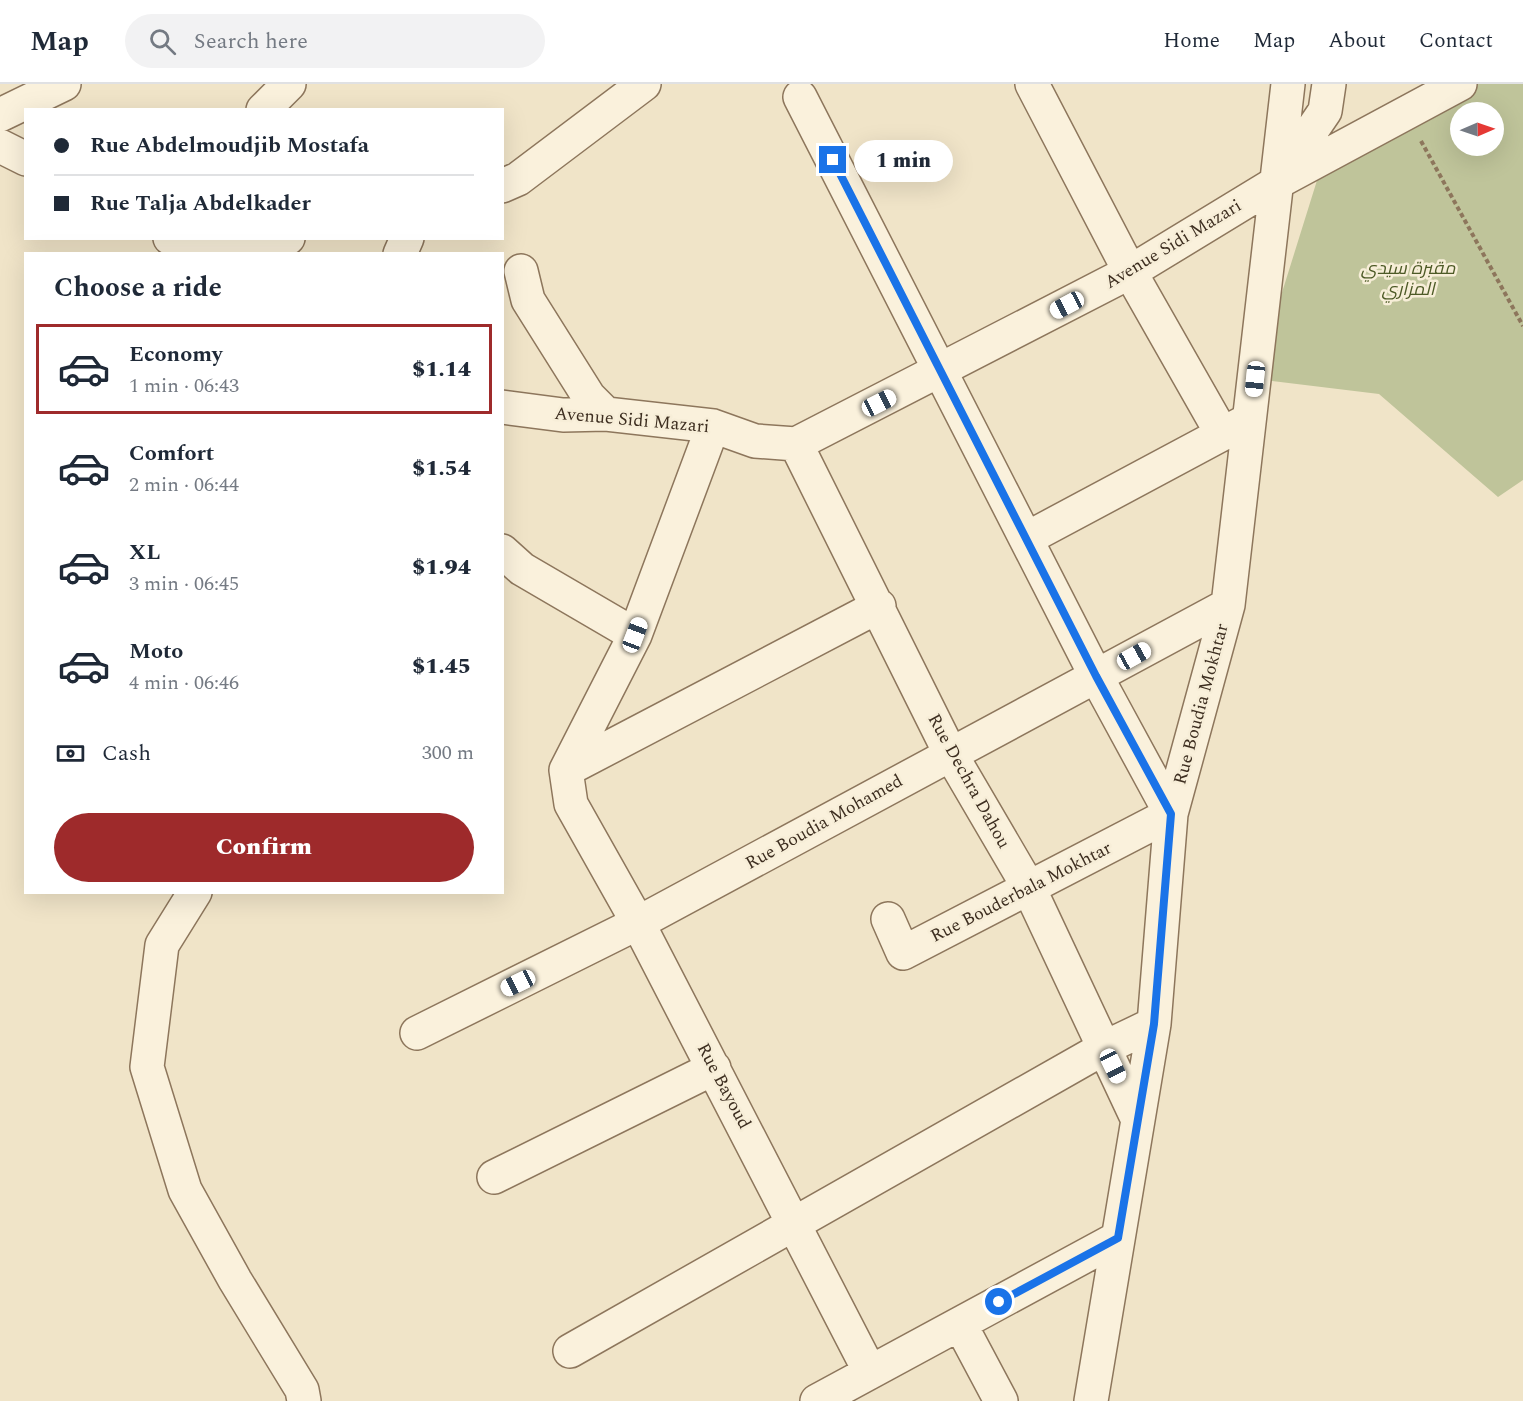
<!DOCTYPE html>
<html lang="en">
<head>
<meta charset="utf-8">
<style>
  body { margin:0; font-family:Spectral,Cairo,serif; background:#f2f2f3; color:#1f2937; height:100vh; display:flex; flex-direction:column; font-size:22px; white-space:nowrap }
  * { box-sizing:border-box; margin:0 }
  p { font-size:20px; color:#747a83 }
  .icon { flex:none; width:33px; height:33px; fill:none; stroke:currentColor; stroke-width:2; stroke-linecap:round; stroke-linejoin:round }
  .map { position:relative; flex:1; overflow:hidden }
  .details { position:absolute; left:24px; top:168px; width:480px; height:642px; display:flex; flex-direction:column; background:#fff; border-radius:0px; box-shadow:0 6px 24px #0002 }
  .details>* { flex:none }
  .top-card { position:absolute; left:24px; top:24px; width:480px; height:132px; border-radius:0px; box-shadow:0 6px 24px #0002; display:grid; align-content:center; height:132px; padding:0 30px; background:#fff }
  .needle { width:39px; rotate:88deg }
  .controls { position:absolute; left:1450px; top:18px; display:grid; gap:12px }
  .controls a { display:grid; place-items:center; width:54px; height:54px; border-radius:50%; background:#fff; box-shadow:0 6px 24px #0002; font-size:30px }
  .end { position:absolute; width:27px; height:27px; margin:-14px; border:8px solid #1a73e8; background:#fff; box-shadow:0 0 0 3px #fff }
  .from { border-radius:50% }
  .bubble { position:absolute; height:42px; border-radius:21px; background:#fff; box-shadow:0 6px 24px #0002; font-size:20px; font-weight:800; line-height:42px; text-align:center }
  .car { position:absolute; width:18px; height:36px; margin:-18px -9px; border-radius:8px; box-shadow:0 0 4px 2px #0007; background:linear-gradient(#fff 24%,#345 0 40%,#fff 0 76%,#345 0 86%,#fff 0) }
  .top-card b { display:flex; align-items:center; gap:21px; height:57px; font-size:22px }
  .top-card b+b { border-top:2px solid #e0e1e3 }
  .top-card i { width:15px; height:15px; background:#1f2937 }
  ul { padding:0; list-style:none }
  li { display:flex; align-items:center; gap:18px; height:90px; margin:0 12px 9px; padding:0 18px; border:3px solid transparent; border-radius:0px }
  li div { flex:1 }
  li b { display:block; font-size:22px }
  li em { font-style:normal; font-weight:800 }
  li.selected { border-color:#9e2a2b }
  li>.icon { width:54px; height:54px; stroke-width:1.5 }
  h2 { padding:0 30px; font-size:27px; line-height:72px }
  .pay { display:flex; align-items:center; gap:15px; height:66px; padding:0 30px; font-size:22px }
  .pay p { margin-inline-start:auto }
  .button { display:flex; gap:12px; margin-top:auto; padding:12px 30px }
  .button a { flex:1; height:69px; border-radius:36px; background:#9e2a2b; color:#fff; font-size:24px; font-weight:800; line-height:69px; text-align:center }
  header { display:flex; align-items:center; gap:36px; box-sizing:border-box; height:84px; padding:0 30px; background:#fff; border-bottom:2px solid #e0e1e3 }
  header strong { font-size:28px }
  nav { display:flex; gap:33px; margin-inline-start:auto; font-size:21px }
  .search { width:420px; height:54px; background:#f2f2f3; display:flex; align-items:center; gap:15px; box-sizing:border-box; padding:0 21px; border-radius:33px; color:#747a83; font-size:22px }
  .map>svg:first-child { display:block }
</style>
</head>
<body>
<header>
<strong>Map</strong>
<div class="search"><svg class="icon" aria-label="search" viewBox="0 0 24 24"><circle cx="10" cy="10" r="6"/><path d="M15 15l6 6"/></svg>Search here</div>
<nav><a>Home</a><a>Map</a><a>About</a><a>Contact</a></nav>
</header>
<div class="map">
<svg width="1523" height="1317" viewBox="0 0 1523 1317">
  <rect width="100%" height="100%" fill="#f0e4c8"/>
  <path fill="#bfc49a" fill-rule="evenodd" d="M1477,0H1523V396L1498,413L1379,310L1255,295L1324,74ZM1461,28H1494V62H1461Z"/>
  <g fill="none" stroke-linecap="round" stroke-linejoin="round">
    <g stroke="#8d765c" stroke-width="36">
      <path id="minor" d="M1032,0L1130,188L1221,348
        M800,13L1096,592L1171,730L903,869L888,835
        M263,26L289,0
        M0,31L64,0
        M0,62L26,75
        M1278,96L1325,27L1329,0
        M502,102L518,95L644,0
        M170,154C191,171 260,157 288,154
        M400,170L407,154
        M521,187L528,216L589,313L606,330
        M502,323L563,331L606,330L713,342L755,357L796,360L1130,188L1276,99L1460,0
        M713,342L635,551L566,686L571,720L638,839L870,1288
        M796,360L950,669L1029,804L1138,1036
        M1026,455L1241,340
        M502,467L522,485L635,551
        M566,686L879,522
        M195,808L162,861L147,983L185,1106L235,1196L302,1306L304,1317
        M417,949L638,839L1228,521
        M494,1093L714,984
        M960,1240L1001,1317
        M570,1267L1104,964L1154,940
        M817,1317L1118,1154
        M1091,1317L1154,940L1171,730L1228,521L1288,0"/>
    </g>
    <path stroke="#8d765c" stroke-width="4" stroke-dasharray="4.5 3" stroke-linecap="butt" d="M1421,57L1523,242"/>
    <use href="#minor" stroke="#faf1dc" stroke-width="33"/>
  </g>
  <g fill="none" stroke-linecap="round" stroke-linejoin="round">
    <path stroke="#1a73e8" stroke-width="8" d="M833,76L1096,592L1171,730L1154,940L1118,1154L999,1218"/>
  </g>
  <g text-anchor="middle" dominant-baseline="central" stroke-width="5" stroke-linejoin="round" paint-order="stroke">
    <g font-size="18" fill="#3d2e20" stroke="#f7eed8">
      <text transform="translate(1173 160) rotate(-31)">Avenue Sidi Mazari</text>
      <text transform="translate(632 336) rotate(5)">Avenue Sidi Mazari</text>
      <text transform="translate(1201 620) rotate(-75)">Rue Boudia Mokhtar</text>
      <text transform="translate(969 697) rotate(61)">Rue Dechra Dahou</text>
      <text transform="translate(824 738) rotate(-29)">Rue Boudia Mohamed</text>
      <text transform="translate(1021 808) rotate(-27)">Rue Bouderbala Mokhtar</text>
      <text transform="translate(724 1002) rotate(62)">Rue Bayoud</text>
    </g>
    <g font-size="18" font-style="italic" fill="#4d5a26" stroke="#f7eed8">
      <text x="1408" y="184">مقبرة سيدي<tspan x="1408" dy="21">المزاري</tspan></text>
    </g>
  </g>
</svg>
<div class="controls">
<a><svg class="needle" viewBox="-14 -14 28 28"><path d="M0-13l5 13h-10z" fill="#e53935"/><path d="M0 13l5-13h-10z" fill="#747a83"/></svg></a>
</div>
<i class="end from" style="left:999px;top:1218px"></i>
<i class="end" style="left:833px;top:76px"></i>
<div class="bubble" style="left:854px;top:56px;width:99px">1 min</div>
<i class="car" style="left:1067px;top:221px;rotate:242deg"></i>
<i class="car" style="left:1255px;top:295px;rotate:186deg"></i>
<i class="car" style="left:879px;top:319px;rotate:63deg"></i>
<i class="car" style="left:635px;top:551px;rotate:21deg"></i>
<i class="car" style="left:1134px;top:572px;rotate:61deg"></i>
<i class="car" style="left:518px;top:899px;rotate:244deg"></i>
<i class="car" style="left:1113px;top:982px;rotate:154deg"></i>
<div class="top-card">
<b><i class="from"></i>Rue Abdelmoudjib Mostafa</b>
<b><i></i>Rue Talja Abdelkader</b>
</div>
<section class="details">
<h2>Choose a ride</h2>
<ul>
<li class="selected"><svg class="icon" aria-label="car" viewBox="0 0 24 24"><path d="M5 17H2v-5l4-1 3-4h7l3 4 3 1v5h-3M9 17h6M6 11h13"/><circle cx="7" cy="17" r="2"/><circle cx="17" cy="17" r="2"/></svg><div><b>Economy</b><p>1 min · 06:43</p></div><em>$1.14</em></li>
<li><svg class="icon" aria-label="car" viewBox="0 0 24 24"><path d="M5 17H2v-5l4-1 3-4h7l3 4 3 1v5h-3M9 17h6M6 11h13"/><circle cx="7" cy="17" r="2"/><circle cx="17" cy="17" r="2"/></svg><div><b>Comfort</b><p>2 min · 06:44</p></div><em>$1.54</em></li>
<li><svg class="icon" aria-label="car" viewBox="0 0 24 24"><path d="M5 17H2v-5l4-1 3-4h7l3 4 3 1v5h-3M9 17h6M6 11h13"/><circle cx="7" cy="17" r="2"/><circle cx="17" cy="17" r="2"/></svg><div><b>XL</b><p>3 min · 06:45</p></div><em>$1.94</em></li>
<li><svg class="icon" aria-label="car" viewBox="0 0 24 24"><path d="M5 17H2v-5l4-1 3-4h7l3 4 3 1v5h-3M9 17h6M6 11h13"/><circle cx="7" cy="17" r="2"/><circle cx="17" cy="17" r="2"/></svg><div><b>Moto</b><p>4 min · 06:46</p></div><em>$1.45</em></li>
</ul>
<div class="pay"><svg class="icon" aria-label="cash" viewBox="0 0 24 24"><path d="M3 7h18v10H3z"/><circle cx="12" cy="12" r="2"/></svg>Cash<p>300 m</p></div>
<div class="button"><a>Confirm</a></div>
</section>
</div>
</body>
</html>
